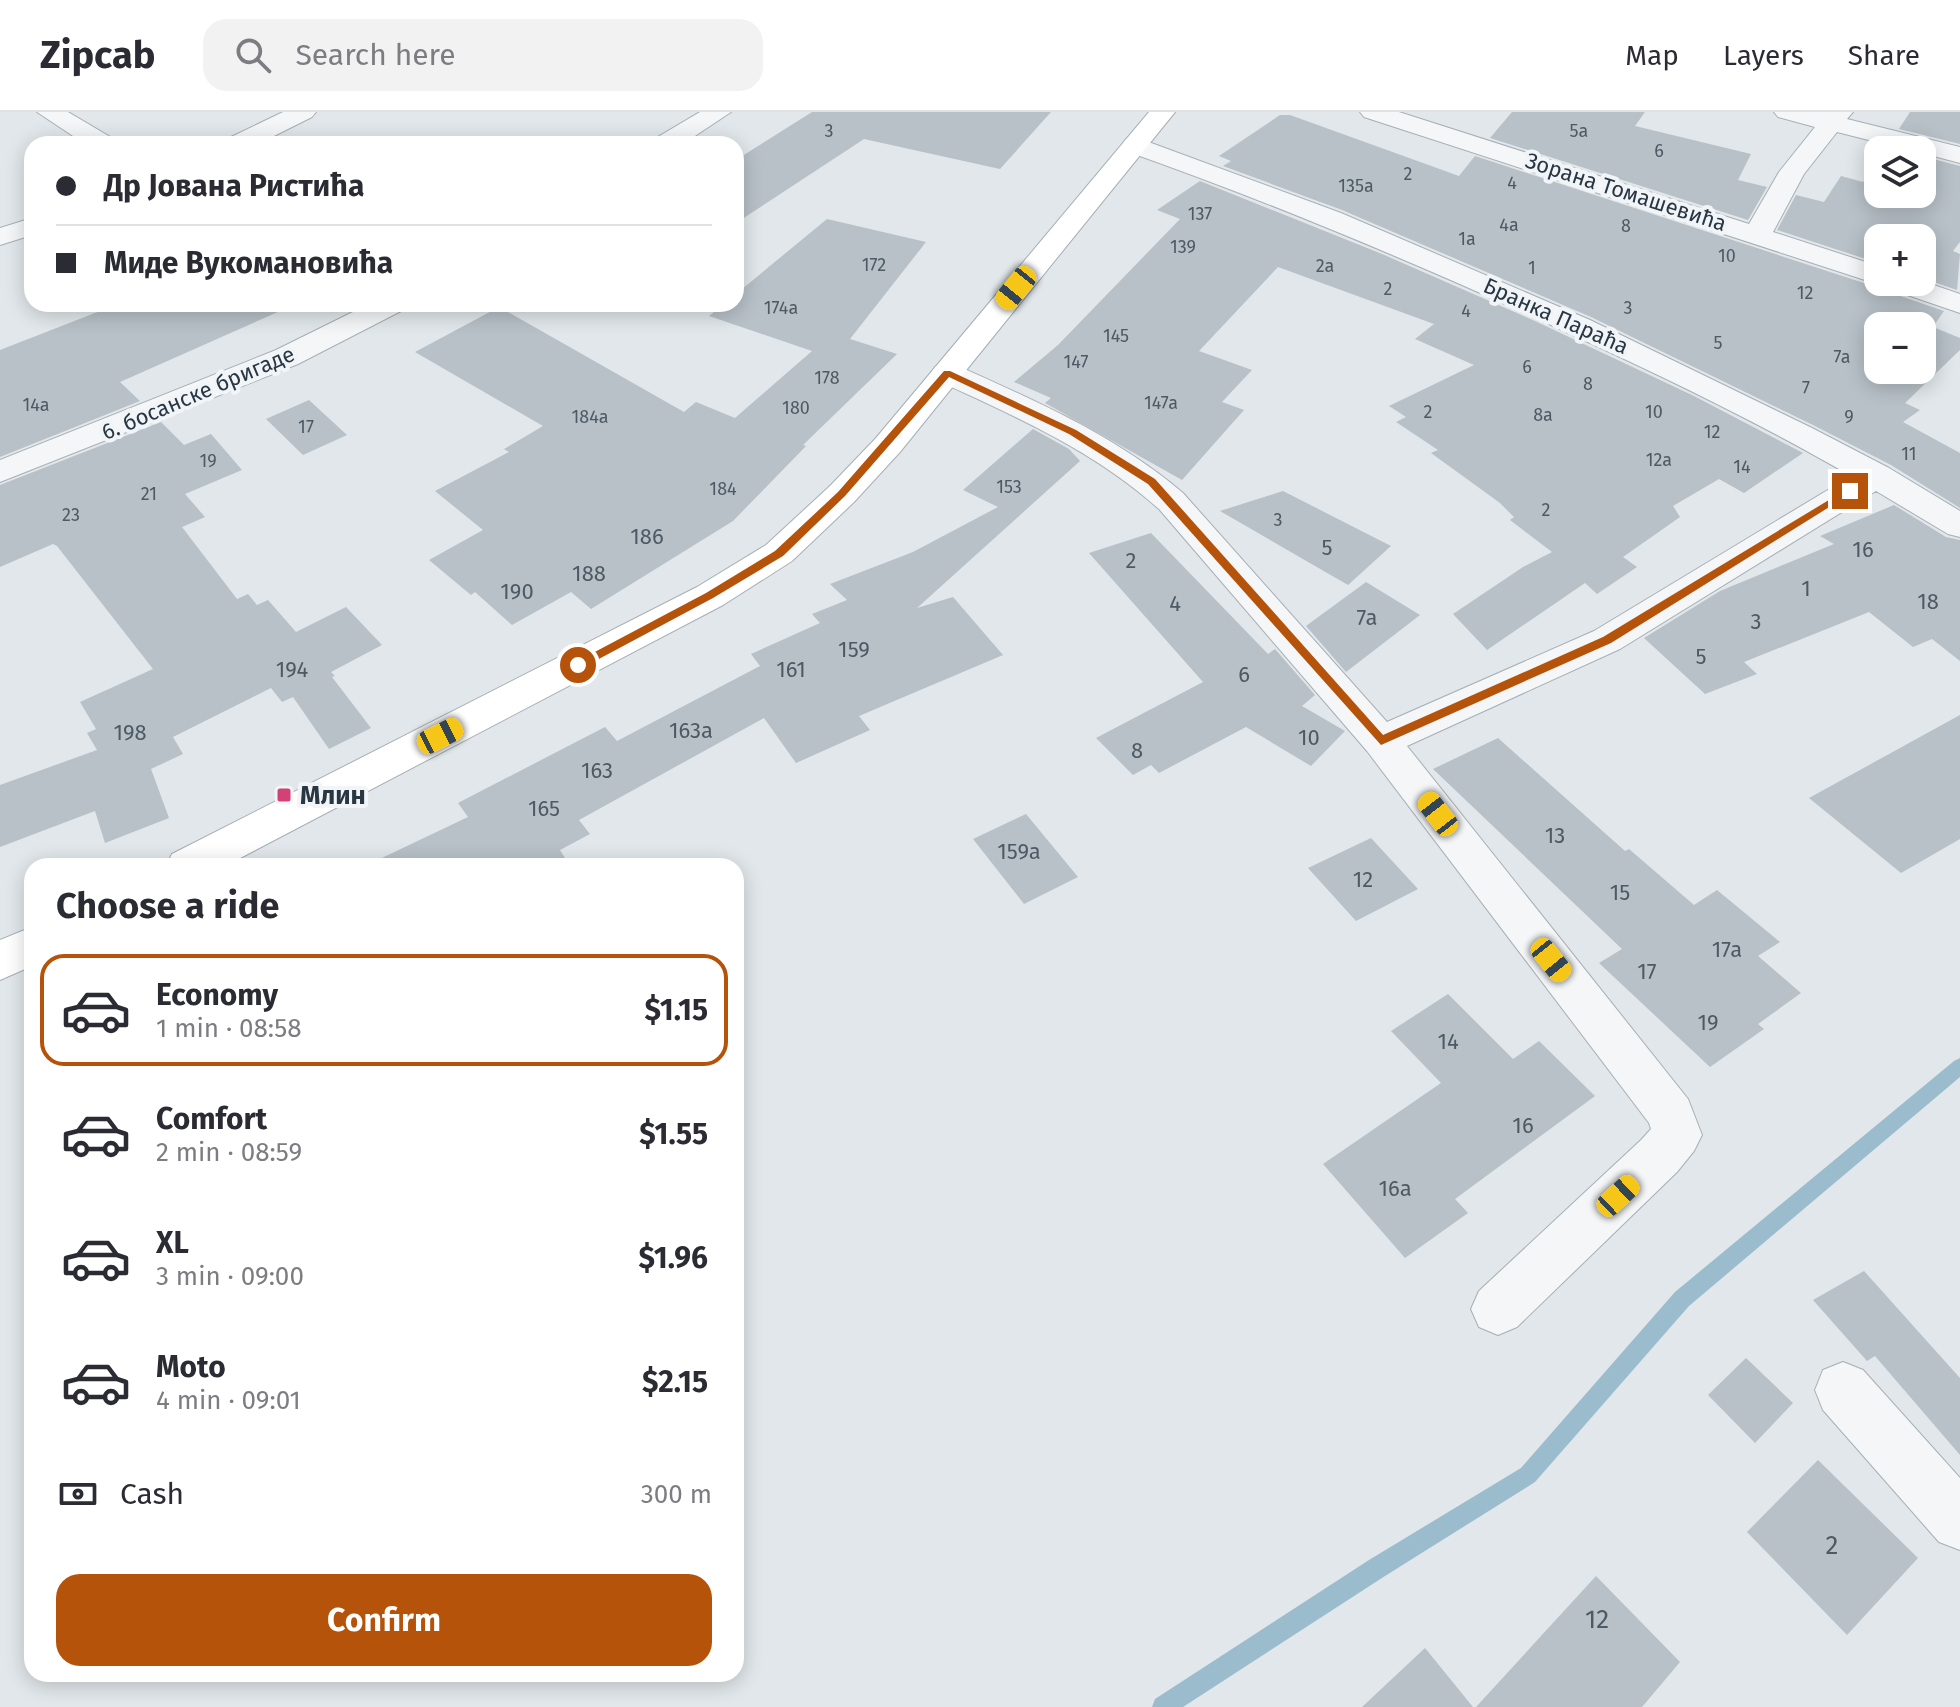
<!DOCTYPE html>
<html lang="en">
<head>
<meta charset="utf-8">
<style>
  body { margin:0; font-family:"Fira Sans",sans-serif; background:#f2f2f3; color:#2b2b33; height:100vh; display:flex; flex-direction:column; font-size:30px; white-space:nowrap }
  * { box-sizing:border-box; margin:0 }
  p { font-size:26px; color:#7c7c81 }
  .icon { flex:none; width:44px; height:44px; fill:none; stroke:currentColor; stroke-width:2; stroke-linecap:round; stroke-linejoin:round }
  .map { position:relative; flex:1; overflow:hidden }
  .drawer { position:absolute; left:24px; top:746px; width:720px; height:824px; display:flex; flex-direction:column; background:#fff; border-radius:24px; box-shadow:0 4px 20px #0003 }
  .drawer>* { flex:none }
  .guide { position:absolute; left:24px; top:24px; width:720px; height:176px; border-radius:24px; box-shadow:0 4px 20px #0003; display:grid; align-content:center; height:176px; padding:0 32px; background:#fff }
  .buttons { position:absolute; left:1864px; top:24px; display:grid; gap:16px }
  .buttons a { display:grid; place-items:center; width:72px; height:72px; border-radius:16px; background:#fff; box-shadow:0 4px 20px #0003; font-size:40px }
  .end { position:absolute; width:36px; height:36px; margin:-18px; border:10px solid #b45309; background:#fff; box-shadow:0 0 0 4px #fff }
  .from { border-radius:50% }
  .car { position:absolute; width:24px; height:48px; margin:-24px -12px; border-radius:10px; box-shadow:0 0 6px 2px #0007; background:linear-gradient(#f5c518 24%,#345 0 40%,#f5c518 0 76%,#345 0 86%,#f5c518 0) }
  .guide b { display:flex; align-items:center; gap:28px; height:76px; font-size:30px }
  .guide b+b { border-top:2px solid #e1e1e2 }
  .guide i { width:20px; height:20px; background:#2b2b33 }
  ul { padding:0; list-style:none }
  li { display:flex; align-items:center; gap:24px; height:112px; margin:0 16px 12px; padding:0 16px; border:4px solid transparent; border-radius:24px }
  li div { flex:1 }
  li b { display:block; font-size:30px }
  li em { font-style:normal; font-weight:700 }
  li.active { border-color:#b45309 }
  li>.icon { width:72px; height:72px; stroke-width:1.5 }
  h2 { padding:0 32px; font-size:36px; line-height:96px }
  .pay { display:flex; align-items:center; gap:20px; height:88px; padding:0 32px; font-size:30px }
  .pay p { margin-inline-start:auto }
  .cta { display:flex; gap:16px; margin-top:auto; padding:16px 32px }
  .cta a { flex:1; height:92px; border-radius:24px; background:#b45309; color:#fff; font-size:32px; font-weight:700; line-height:92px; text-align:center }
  header { display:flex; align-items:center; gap:48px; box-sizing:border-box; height:112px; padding:0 40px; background:#fff; border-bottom:2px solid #e1e1e2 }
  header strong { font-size:38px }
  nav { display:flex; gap:44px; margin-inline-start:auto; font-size:28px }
  .search { width:560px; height:72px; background:#f2f2f3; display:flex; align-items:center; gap:20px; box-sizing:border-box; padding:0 28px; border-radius:24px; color:#7c7c81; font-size:30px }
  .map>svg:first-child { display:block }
</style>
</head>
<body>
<header>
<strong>Zipcab</strong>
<div class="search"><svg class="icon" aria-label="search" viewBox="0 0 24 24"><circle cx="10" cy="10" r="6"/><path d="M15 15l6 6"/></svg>Search here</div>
<nav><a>Map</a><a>Layers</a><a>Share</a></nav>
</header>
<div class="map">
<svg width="1960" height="1595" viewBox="0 0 1960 1595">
  <rect width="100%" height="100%" fill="#e1e7ea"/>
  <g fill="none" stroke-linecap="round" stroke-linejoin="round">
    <path fill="#9bbccc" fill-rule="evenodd" d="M1960,946V965L1689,1194L1535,1370L1385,1464L1183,1595H1152L1155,1587L1369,1448L1521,1356L1675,1180L1954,949Z"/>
  </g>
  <path fill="#b8c1c8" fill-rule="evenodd" d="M812,0H1051L1000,57L864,27L736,111V48Z
    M1512,0H1645L1635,14L1751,42L1738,68L1767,75L1748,108L1490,26Z
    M1910,0H1960V32L1899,17Z
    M1280,3H1290L1459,64L1475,44L1867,172L1881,174L1886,179L1944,199L1933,215L1960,226V238L1905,291L1920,298L1903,310L1960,341V396L1891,353L1813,313L1591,205L1342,98L1223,54L1231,49L1219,44ZM1878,214H1922V258H1878Z
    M1922,44L1960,54V130L1953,139L1960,142L1957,178L1922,166V126H1878V151L1777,118L1796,83L1824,90L1841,64L1863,70L1878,48V82H1922Z
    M1200,69L1382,142L1535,209L1694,284L1803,341L1744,381L1719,367L1673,394L1680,405L1623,445L1637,455L1597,482L1585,471L1487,538L1453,502L1523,455L1552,440L1510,408L1514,405L1500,391L1431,341L1438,338L1396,310L1406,305L1389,294L1474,253L1415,227L1434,212L1278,155L1199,239L1252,258L1222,290L1244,298L1182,368L1045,291L1051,286L1014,270L1058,233L1180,107L1157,98Z
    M827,107L926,130L850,227L897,242L803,333L806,334L733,409L591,497L571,480L512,513L475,480L471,483L429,448L483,418L435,379L509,340L504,337L543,314L415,240L499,195L684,300L696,290L735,306L812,239L709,204L724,192H736V182Z
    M118,192H296L120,270L140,289L0,345V238Z
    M309,288L347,323L303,343L266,307Z
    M161,310L184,333L211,322L242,358L185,382L205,405L182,415L237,487L248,482L257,493L268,488L296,520L346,495L382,533L331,560L335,564L332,565L371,616L329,637L293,585L282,590L271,576L173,625L183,642L151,657L169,706L105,731L95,699L0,735V673L97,638L87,621L96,617L80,590L153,557L57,434L53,432L0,455V373Z
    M1033,317L1069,337L1080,349L917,496L953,485L1003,543L859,604L870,618L796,651L764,606L579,708L590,722L560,738L570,754H365L468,705L458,691L605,615L617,629L760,554L751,542L820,511L812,502L847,488L830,472L913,440L998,395L963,378Z
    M1283,379L1391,434L1348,473L1220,399Z
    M1894,393L1946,425L1960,428V549L1932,527L1913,535L1869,500L1744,550L1757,562L1705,582L1644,526L1720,479L1834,432L1820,424Z
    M1151,421L1268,542L1275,537L1315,583L1302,594L1345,619L1311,654L1246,615L1159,661L1151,653L1133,663L1096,626L1203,570L1089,441Z
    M1366,470L1420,503L1346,560L1306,514Z
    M1960,603V727L1901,761L1809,686Z
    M1498,626L1625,739L1629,737L1694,793L1717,778L1780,830L1758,844L1801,881L1758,912L1764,917L1710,955L1599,851L1622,837L1433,657Z
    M1026,702L1078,765L1024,792L973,727Z
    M1371,726L1418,777L1356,809L1308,756Z
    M1448,882L1513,947L1539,929L1595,984L1455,1087L1468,1101L1405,1146L1323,1052L1441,971L1391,919Z
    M1864,1159L1960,1266V1343L1875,1244L1867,1249L1813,1188Z
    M1746,1246L1793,1291L1755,1331L1708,1283Z
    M1818,1348L1918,1446L1847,1523L1747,1420Z
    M1596,1464L1680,1550L1642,1595H1476Z
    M1425,1536L1473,1595H1362Z"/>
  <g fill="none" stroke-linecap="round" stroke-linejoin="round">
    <g stroke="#a6afb5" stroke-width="2">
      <path id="street" d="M37,0H68L112,26L116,32H85Z
        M283,0H316L312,5L258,32H225L229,26Z
        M700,0H731L683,32H652L656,26Z
        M1360,0H1399L1749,112L1779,60L1815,15L1778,5L1774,0H1853L1847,7L1960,35V51L1922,41V38H1908L1837,20L1804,62L1773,120L1878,154V170L1922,169L1960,182V201L1887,176L1883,171L1868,169L1364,5Z
        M1135,25L1341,101L1590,208L1812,316L1889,356L1960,399V425L1948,422L1876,379L1620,537L1407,634L1688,987L1702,1023L1694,1039L1677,1060L1517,1215L1498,1223L1479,1215L1471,1197L1479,1179L1641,1028L1651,1017L1649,1011L1367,639L1159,397C1093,338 1015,304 936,268L931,261L936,254L947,252L958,254C1038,290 1116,324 1183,381L1387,610L1594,519L1851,364C1749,305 1643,255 1536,206C1401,145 1265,88 1126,39L1122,33L1126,27Z
        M32,106V123L0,133V116Z
        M369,192H407L403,198L298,252L0,370V348L276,238Z
        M1843,1250L1863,1258L1960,1366V1438L1939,1430L1823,1298L1815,1278L1823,1258Z"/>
    </g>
    <g stroke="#a6afb5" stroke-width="2">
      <path id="secondary" d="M1149,0H1175L900,340L854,390L792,449L723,493L225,754H166L172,742L697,475L766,433L830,374L876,326Z
        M32,815V854L0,868V828Z"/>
    </g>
    <use href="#street" fill="#f4f6f8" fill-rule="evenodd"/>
    <use href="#secondary" fill="#fff" fill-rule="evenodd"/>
  </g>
  <path fill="#b45309" d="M944,259H950L1076,318L1155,367L1383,623L1603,525L1847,377L1855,379L1611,531L1381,633L1148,372L1069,322L949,265L845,384L783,444L713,486L582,556H574V551L706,481L775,439L838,380Z"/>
  <rect fill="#d44275" stroke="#f1f5f8" stroke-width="3" x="276" y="675" width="16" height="16" rx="4"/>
  <g text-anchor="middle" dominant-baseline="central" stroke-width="8" stroke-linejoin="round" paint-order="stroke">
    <g font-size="18" fill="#4d5a64">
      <text x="829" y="19">3</text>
      <text x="1579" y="19">5a</text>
      <text x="1659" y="39">6</text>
      <text x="1408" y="62">2</text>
      <text x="1512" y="71">4</text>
      <text x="1356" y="74">135a</text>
      <text x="1200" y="102">137</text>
      <text x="1509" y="113">4a</text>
      <text x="1626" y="114">8</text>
      <text x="1467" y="127">1a</text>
      <text x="1183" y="135">139</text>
      <text x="1727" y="144">10</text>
      <text x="874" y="153">172</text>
      <text x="1325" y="154">2a</text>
      <text x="1532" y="156">1</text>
      <text x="1388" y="177">2</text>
      <text x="1805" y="181">12</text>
      <text x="781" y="196">174a</text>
      <text x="1628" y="196">3</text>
      <text x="1466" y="199">4</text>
      <text x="1116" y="224">145</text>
      <text x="1718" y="231">5</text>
      <text x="1842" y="245">7a</text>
      <text x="1076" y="250">147</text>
      <text x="1527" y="255">6</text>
      <text x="827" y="266">178</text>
      <text x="1588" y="272">8</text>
      <text x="1806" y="276">7</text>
      <text x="1161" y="291">147a</text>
      <text x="36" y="293">14a</text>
      <text x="796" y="296">180</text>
      <text x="1428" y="300">2</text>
      <text x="1654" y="300">10</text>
      <text x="1543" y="303">8a</text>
      <text x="590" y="305">184a</text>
      <text x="1849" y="305">9</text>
      <text x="306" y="315">17</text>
      <text x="1712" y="320">12</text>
      <text x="1909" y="342">11</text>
      <text x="1659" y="348">12a</text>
      <text x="208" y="349">19</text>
      <text x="1742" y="355">14</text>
      <text x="1009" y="375">153</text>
      <text x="723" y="377">184</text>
      <text x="149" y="382">21</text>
      <text x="1546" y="398">2</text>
      <text x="71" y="403">23</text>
      <text x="1278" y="408">3</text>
    </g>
    <g font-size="22" fill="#293743" stroke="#f1f5f8">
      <text transform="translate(1626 80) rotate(18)">Зорана Томашевића</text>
      <text transform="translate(1556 204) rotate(24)">Бранка Параћа</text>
      <text transform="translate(198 281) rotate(-23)">6. босанске бригаде</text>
    </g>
    <g font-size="22" fill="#4d5a64">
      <text x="647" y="424">186</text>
      <text x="1327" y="435">5</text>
      <text x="1863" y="437">16</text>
      <text x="1131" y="448">2</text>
      <text x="589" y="461">188</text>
      <text x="1806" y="476">1</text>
      <text x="517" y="479">190</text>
      <text x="1928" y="489">18</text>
      <text x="1175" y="491">4</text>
      <text x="1367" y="505">7a</text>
      <text x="1756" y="509">3</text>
      <text x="854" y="537">159</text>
      <text x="1701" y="544">5</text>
      <text x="292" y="557">194</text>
      <text x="791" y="557">161</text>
      <text x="1244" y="562">6</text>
      <text x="691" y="618">163a</text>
      <text x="130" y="620">198</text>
      <text x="1309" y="625">10</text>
      <text x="1137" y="638">8</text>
      <text x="597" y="658">163</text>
      <text x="544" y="696">165</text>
      <text x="1555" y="723">13</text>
      <text x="1019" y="739">159a</text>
      <text x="1363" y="767">12</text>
      <text x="1620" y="780">15</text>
      <text x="1727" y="837">17a</text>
      <text x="1647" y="859">17</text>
      <text x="1708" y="910">19</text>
      <text x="1448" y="929">14</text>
      <text x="1523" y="1013">16</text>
      <text x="1395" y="1076">16a</text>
    </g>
    <g font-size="26" font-weight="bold" fill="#293743" stroke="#f1f5f8" text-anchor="start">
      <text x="300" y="683">Млин</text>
    </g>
    <g font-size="26" fill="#4d5a64">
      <text x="1832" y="1433">2</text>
      <text x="1597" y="1507">12</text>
    </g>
  </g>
</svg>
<div class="buttons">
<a><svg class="icon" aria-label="layers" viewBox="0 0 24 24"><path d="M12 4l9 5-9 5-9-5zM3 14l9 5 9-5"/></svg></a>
<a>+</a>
<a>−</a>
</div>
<i class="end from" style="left:578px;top:553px"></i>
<i class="end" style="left:1850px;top:379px"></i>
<i class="car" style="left:1016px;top:176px;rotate:219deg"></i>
<i class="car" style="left:440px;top:624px;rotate:63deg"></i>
<i class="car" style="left:1438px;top:702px;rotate:322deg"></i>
<i class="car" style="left:1551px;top:848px;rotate:141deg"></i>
<i class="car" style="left:1618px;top:1084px;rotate:47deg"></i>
<div class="guide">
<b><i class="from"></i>Др Јована Ристића</b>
<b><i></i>Миде Вукомановића</b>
</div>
<section class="drawer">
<h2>Choose a ride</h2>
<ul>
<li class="active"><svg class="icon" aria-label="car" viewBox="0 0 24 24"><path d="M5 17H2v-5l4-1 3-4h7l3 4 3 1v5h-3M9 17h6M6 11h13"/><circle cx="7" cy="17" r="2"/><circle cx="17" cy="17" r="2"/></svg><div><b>Economy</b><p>1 min · 08:58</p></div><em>$1.15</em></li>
<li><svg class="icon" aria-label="car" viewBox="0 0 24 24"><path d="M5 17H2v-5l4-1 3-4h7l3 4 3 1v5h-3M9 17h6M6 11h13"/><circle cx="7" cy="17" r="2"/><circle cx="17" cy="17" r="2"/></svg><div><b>Comfort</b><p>2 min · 08:59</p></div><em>$1.55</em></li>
<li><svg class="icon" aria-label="car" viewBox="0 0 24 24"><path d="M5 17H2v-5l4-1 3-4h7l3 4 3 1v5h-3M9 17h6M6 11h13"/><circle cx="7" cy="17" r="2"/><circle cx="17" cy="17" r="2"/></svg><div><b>XL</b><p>3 min · 09:00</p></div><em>$1.96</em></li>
<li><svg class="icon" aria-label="car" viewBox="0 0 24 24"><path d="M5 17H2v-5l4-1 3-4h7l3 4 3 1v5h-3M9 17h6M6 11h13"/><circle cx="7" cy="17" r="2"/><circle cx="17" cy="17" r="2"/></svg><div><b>Moto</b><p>4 min · 09:01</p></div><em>$2.15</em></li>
</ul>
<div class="pay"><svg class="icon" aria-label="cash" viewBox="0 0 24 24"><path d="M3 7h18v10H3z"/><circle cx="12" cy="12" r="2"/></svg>Cash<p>300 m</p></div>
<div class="cta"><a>Confirm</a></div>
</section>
</div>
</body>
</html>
